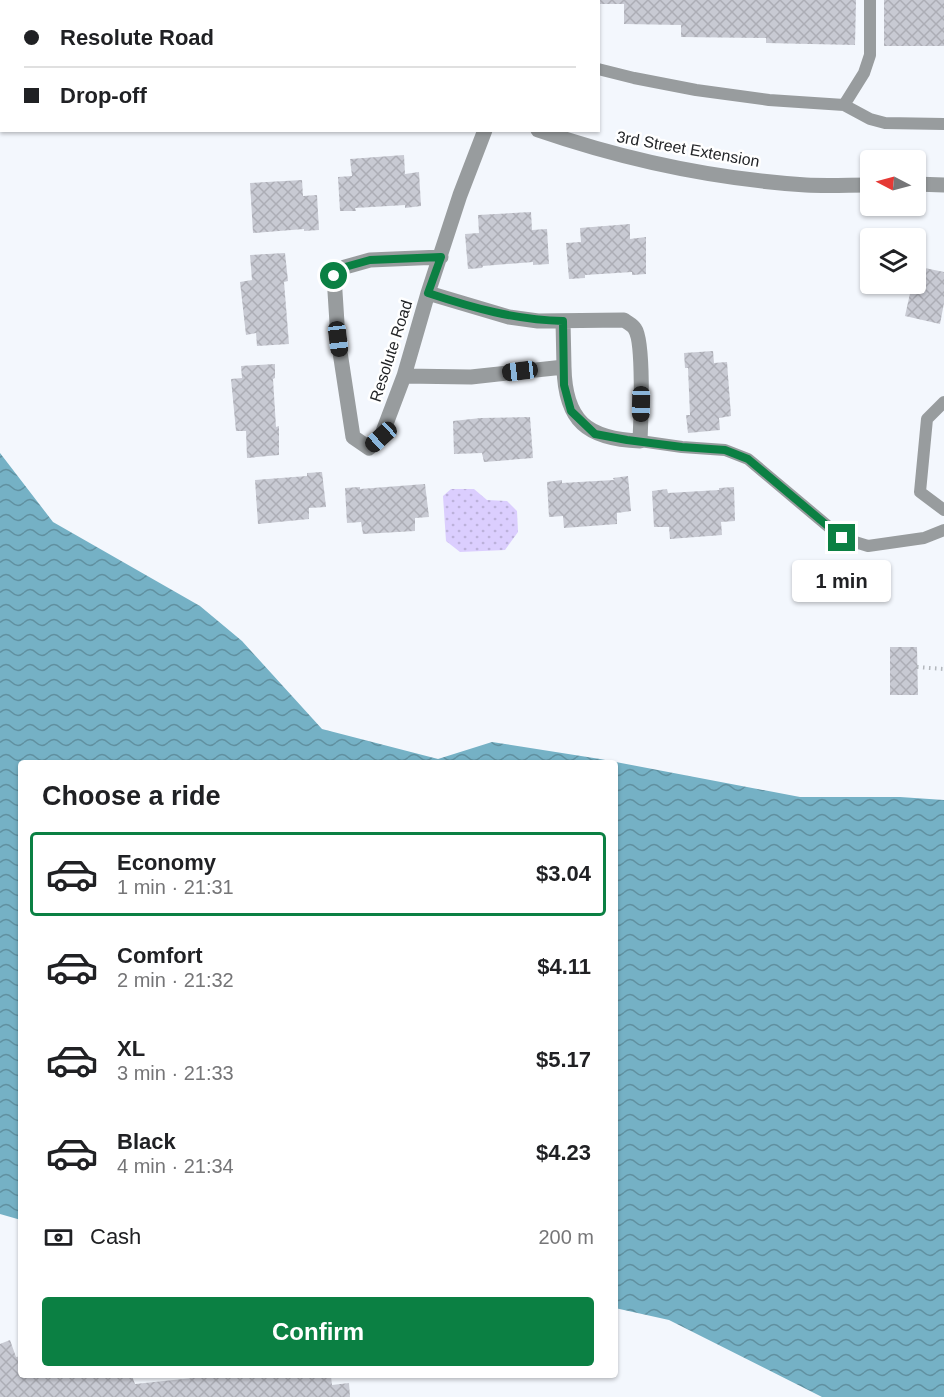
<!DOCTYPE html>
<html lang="en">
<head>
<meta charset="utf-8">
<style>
  body { margin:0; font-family:Arial,sans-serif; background:#f2f2f2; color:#202124; height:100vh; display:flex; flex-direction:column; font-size:22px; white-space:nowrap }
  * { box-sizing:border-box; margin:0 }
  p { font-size:20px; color:#757577 }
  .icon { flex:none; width:33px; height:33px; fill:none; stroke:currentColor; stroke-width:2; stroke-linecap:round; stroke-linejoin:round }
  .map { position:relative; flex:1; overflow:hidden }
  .sheet { position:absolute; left:18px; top:760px; width:600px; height:618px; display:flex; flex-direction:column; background:#fff; border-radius:6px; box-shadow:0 2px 4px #0004 }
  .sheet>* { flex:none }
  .guide { position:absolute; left:0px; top:0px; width:600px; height:132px; box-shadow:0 2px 4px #0004; display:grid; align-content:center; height:132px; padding:0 24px; background:#fff }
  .needle { width:39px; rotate:276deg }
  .fabs { position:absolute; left:860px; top:150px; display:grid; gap:12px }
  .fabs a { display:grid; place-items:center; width:66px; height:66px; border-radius:6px; background:#fff; box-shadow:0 2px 4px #0004; font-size:30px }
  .end { position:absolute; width:27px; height:27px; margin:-14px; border:8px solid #0b8043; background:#fff; box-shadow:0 0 0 3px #fff }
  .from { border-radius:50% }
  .bubble { position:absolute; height:42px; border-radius:6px; background:#fff; box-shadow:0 2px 4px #0004; font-size:20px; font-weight:700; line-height:42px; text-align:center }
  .car { position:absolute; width:18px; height:36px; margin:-18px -9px; border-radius:8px; box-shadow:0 0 4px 2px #0007; background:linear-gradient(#222 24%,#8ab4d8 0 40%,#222 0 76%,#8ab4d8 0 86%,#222 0) }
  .guide b { display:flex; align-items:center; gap:21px; height:57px; font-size:22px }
  .guide b+b { border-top:2px solid #e0e0e0 }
  .guide i { width:15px; height:15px; background:#202124 }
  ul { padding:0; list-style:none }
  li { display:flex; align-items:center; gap:18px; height:84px; margin:0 12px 9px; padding:0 12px; border:3px solid transparent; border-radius:6px }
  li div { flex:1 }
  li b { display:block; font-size:22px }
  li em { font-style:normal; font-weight:700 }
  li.active { border-color:#0b8043 }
  li>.icon { width:54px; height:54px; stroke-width:1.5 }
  h2 { padding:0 24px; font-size:27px; line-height:72px }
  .pay { display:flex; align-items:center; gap:15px; height:66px; padding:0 24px; font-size:22px }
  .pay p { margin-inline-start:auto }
  .button { display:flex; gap:12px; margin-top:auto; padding:12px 24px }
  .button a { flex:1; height:69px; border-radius:6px; background:#0b8043; color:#fff; font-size:24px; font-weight:700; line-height:69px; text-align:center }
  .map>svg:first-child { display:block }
</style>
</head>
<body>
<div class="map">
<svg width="944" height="1397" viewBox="0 0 944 1397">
  <defs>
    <pattern id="green-dots" width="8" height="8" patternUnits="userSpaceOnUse" patternTransform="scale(1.5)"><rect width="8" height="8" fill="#dbcefe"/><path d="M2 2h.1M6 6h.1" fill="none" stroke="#bcb1da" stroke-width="1.8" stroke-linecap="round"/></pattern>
    <pattern id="water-waves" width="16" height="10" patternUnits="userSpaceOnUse" patternTransform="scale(1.5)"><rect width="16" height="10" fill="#75b1c5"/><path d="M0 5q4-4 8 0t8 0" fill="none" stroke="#6090a0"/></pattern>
    <pattern id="building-cross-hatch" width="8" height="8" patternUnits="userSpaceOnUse" patternTransform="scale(1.5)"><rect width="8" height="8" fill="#c8cad3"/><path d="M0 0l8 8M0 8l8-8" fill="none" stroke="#acadb5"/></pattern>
  </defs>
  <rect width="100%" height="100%" fill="#f3f7fd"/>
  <path fill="url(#green-dots)" d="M451,489H474L487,500L507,501L517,511L518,532L505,550L460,552L446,541L443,496Z"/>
  <path fill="url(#water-waves)" d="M0,453L53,522L200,606L242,641L322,729L438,759L492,742L600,759L800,797H900L944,800V1397H822L669,1320L615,1308V764H21V1220L0,1214Z"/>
  <path fill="url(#building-cross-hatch)" d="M598,0H856L855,45L766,43V38L681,37V25L624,24V4H598Z
    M884,0H944V46H884Z
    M404,155L405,174L419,172L421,206L405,208V205L355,208L356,211H340L338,177L352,176L350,159Z
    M302,180L303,196L317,195L319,230L304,231V229L253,233L250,183Z
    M531,212L532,230L547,229L549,264L533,265V262L483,266L482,268L468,269L465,234L479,233L478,215Z
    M630,224V239L646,237V274L632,275V272L585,275V278L569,279L566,243L581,242L580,228Z
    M285,253L288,281L284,282L289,344L257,346L256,333L246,335L240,282L252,280L250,255Z
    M915,266L944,272V303L940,324L905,316L911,289L906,288L907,284H915Z
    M713,351L714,363L727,362L731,416L719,418L720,430L688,433L686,415H690L688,368H685L684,353Z
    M275,364V378L273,379L276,427L279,426V455L247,458L246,431H236L231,379L242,378L241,366Z
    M530,417L533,458L484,462L482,453L454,454L453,421L481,418Z
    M322,472L326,507L309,508V519L258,524L255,480L307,476V473Z
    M628,476L631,511L617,513V524L564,528L563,516L549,517L547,482L562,480V483L614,480L613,478Z
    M425,484L429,517L415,518V531L363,534L361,522L347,523L345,488L360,487V489Z
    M734,487L735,521L721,522L722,535L670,539L669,527H654L652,491L667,489L668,493L719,490V488Z
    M890,647H917L918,695H890Z
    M10,1340L16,1357L21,1356V1376H132L135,1384L212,1376H331L332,1385L349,1383L350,1397H0V1344Z"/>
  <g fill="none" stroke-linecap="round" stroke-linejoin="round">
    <path stroke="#b3b7bc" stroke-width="4" stroke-dasharray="1.5 4.5" stroke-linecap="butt" d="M335,0L339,2
      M917,667L944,669"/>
    <path stroke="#989c9e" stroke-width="12" d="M491,2V0
      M598,69L634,78L696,90L769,100L844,105L870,119L885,123L944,124
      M844,105L864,73L870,55V0
      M944,402L927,419L920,492L944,510
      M640,441L682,447L725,450L748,459L842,538L868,546L924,538L944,530"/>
    <path stroke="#989c9e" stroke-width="15" d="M164,0L168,2
      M0,5H2
      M538,130C625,160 715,179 806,185C827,186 849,185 870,185
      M915,184L944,185
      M441,257L370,260L345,267L334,276L338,339L353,437L369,448L381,437L404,376L428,293L460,195L485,130
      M563,321L564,367
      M404,376L471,377L564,367C565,421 587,439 640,441C641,421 644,342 635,329C633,325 628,323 624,320L538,321L509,317L428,293"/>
  </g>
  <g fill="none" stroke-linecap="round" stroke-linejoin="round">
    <path stroke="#0b8043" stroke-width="8" d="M334,276L345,267L370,260L441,257L428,293C473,308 516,320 563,321L564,385L571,411L595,434L627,440L682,447L725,450L748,459L842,538"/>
  </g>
  <g text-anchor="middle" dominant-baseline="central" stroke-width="5" stroke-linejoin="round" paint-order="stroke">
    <g font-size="16" fill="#222427" stroke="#fff">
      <text transform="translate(688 149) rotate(10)">3rd Street Extension</text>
      <text transform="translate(391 351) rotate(-72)">Resolute Road</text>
    </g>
  </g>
</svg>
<div class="fabs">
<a><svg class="needle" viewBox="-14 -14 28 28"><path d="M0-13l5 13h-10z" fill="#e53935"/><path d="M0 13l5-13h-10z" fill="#757577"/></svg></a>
<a><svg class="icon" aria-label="layers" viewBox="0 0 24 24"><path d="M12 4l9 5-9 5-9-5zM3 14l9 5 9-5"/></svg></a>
</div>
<i class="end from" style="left:334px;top:276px"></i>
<i class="end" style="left:842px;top:538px"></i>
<div class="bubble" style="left:792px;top:560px;width:99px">1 min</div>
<i class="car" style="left:338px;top:339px;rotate:173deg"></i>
<i class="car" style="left:520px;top:371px;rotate:263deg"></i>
<i class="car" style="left:641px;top:404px;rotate:181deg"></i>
<i class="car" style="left:381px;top:437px;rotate:228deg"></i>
<div class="guide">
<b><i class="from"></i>Resolute Road</b>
<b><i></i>Drop-off</b>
</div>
<section class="sheet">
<h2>Choose a ride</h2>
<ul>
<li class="active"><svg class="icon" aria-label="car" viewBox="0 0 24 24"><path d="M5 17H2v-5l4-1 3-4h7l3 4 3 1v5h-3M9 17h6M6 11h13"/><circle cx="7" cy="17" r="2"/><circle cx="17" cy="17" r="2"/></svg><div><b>Economy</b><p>1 min · 21:31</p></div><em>$3.04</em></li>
<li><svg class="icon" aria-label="car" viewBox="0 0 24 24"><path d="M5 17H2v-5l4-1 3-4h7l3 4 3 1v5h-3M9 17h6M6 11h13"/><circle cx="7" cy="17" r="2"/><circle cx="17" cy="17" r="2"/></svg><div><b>Comfort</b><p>2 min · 21:32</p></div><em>$4.11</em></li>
<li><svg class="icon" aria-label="car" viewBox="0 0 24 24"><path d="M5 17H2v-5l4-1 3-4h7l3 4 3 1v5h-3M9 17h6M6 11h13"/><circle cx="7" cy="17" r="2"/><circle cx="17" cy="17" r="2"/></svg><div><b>XL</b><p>3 min · 21:33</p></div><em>$5.17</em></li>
<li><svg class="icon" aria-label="car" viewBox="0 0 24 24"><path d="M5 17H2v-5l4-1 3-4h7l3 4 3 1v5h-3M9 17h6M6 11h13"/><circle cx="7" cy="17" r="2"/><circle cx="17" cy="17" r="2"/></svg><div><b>Black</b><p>4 min · 21:34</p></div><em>$4.23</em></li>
</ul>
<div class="pay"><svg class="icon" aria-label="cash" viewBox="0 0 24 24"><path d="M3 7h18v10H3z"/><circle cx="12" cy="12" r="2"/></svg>Cash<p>200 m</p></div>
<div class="button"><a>Confirm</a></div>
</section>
</div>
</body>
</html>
